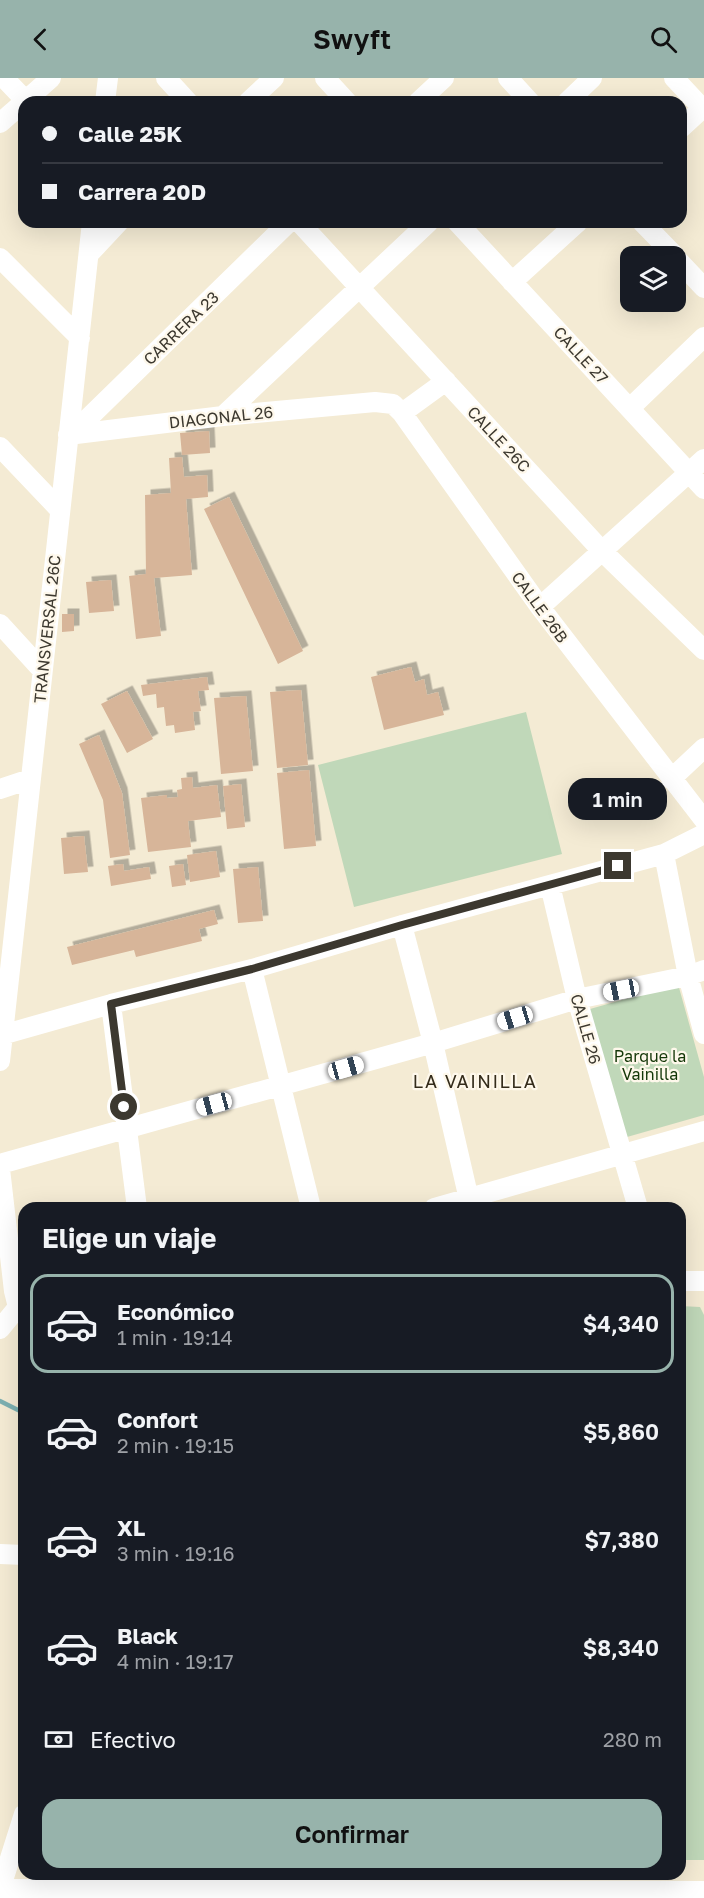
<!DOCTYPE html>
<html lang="es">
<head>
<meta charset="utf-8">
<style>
  body { margin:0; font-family:"Golos Text",sans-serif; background:#242831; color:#f1f3f6; height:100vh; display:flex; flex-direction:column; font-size:22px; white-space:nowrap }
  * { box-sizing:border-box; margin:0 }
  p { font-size:20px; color:#9ea1a6 }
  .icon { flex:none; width:33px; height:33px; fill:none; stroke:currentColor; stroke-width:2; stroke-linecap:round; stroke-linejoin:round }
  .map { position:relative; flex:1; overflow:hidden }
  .panel { position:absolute; left:18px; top:1124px; width:668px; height:678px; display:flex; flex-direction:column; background:#171b24; border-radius:18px; box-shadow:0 6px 24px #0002 }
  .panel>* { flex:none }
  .hud { position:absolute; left:18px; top:18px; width:669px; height:132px; border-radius:18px; box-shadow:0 6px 24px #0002; display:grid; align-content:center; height:132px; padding:0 24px; background:#171b24 }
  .fabs { position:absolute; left:620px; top:168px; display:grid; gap:12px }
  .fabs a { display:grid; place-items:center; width:66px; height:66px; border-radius:12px; background:#171b24; box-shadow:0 6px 24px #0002; font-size:30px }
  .end { position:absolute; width:27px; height:27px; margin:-14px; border:8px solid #3c382f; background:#fff; box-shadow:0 0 0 3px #fff }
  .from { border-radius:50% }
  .bubble { position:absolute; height:42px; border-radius:18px; background:#171b24; box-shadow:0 6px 24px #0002; font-size:20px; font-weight:600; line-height:42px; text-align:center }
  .car { position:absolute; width:18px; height:36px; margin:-18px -9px; border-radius:8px; box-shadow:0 0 4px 2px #0007; background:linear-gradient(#fff 24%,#345 0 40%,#fff 0 76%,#345 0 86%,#fff 0) }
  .hud b { display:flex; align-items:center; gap:21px; height:57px; font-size:22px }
  .hud b+b { border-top:2px solid #363941 }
  .hud i { width:15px; height:15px; background:#f1f3f6 }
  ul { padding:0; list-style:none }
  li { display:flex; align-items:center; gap:18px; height:99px; margin:0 12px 9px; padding:0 12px; border:3px solid transparent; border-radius:18px }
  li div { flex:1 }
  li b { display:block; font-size:22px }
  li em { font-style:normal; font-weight:600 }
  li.active { border-color:#97b3ab }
  li>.icon { width:54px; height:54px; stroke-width:1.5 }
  h2 { padding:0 24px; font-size:27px; line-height:72px }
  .pay { display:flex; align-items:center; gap:15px; height:66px; padding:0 24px; font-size:22px }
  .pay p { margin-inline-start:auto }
  .primary-button { display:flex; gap:12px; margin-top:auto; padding:12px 24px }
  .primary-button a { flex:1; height:69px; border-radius:18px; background:#97b3ab; color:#111; font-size:24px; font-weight:600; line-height:69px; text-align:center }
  header { display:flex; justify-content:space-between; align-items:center; height:78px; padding:0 24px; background:#97b3ab; color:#111; font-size:27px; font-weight:600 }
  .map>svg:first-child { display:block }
</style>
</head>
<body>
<header><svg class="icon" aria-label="back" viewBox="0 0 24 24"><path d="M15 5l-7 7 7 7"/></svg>Swyft<svg class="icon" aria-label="search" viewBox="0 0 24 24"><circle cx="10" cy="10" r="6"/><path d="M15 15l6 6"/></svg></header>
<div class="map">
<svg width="704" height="1820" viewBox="0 0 704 1820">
  <defs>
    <filter id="shadow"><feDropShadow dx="5.5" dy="-5.5" stdDeviation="0" flood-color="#0004"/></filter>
  </defs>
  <rect width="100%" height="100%" fill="#f4ebd4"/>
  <path fill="#c0d8b9" d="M526,634L562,776L354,829L318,687Z
    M678,906L704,999V1037L620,1061L583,933Z
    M680,1228L700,1229L704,1237V1782H680Z"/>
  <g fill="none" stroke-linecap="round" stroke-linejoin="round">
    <path stroke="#7cb0b1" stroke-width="4.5" d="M0,1323L24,1335"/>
  </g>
  <path fill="#d7b599" filter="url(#shadow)" d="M209,353L210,375L182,377L180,355Z
    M182,379L184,399L207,397L208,419L186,421L192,497L154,500L161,558L136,561L129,498L146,496L145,417L171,415L169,380Z
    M229,419L303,573L278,586L204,431Z
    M111,502L114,533L89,535L86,504Z
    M62,536H74V553L62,554Z
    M411,589L415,604L424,601L427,617L438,614L444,637L384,652L371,599Z
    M207,599L209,612L198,613L201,633L193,634L195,652L175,655L174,647L166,648L164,629L157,630L156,616L143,618L141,607Z
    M301,612L308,687L277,690L270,614Z
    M127,613L153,661L127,675L101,626Z
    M246,618L253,693L221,696L214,620Z
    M99,657L122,715L130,777L110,780L103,722L79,666Z
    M309,692L316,768L284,771L277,695Z
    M192,699L193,710L217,707L221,739L188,743L191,769L148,774L141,720L167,717V720L178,719L177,712L182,711L181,700Z
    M241,706L245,749L227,751L223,708Z
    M84,758L88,794L64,796L61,760Z
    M216,773L220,799L190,804L187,777Z
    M123,786L124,793L149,789L151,801L111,808L108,788Z
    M183,786L186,807L172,809L169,788Z
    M258,789L263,843L238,845L233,791Z
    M214,832L218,846L199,851L202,863L136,879L134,872L72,887L67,869Z"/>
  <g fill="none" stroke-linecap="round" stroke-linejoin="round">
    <path stroke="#fff" stroke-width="20" d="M4,0L27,24
      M166,0L188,24
      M325,0L347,24
      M508,0L530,24
      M674,0L704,32
      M24,24L51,0
      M105,24L108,0
      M248,24L274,0
      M418,24L444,0
      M567,24L592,0
      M0,45L24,24
      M681,50L704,29
      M299,144L602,473L704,572
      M457,144L704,411
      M642,144L675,178
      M89,176L119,144
      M675,179L704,210
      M0,180L80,260
      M512,204L578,144
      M630,330L704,259
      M402,335L446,303
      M223,338L429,144
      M73,355L289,144
      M68,357L223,338L375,324L393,326L402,335L540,529L704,742
      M0,369L60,432
      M540,529L704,381
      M0,546L42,592
      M671,701L704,670
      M0,711L30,701
      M664,776L688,898L704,956
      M550,807L577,921L638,1130
      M402,847L433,965L471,1130
      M252,891L311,1130
      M111,926L137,1130
      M2,957L111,926L252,891L402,847L664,776L704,756
      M0,983L92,144
      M0,1086L433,965L577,921L688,898L704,892
      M0,1091L14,1213L18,1229L24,1233
      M434,1130L704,1053
      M680,1203H704
      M0,1251L18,1229
      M0,1476L24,1477
      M0,1812L24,1736
      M190,1814L198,1796
      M249,1814L259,1796"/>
    <path stroke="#fff" stroke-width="24" d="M0,1813L704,1815"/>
  </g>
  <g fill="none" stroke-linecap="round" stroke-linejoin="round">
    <path stroke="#3c382f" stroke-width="8" d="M124,1029L111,926L252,891L402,847L618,788"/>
  </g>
  <g text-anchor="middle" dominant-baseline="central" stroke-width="4.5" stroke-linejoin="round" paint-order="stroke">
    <g font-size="16" fill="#3c382f" stroke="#fef8eb">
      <text transform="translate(181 250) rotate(-44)">CARRERA 23</text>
      <text transform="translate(581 277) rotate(47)">CALLE 27</text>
      <text transform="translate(221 339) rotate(-6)">DIAGONAL 26</text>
      <text transform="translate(499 361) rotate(47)">CALLE 26C</text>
      <text transform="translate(540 529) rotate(54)">CALLE 26B</text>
      <text transform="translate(47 551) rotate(-84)">TRANSVERSAL 26C</text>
      <text transform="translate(586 951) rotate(74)">CALLE 26</text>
    </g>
    <g font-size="16" fill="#143708" stroke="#fef8eb">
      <text x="650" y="978">Parque la<tspan x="650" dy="18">Vainilla</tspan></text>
    </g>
    <g font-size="18" letter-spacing="1.5" fill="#342c1b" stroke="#fef8eb">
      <text x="475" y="1003">LA VAINILLA</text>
    </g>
  </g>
</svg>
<div class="fabs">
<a><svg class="icon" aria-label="layers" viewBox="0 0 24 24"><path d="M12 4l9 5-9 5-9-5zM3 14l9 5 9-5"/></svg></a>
</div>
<i class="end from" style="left:124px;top:1029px"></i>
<i class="end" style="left:618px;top:788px"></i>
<div class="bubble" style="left:568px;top:700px;width:99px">1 min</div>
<i class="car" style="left:621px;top:912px;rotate:259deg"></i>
<i class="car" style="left:515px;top:940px;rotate:253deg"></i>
<i class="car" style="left:346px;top:990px;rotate:74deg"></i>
<i class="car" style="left:214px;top:1026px;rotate:255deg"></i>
<div class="hud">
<b><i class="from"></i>Calle 25K</b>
<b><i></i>Carrera 20D</b>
</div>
<section class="panel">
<h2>Elige un viaje</h2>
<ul>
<li class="active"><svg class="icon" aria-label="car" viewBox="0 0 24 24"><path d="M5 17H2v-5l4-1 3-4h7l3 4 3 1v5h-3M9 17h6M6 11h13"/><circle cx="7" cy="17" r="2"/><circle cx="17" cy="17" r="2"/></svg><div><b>Económico</b><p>1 min · 19:14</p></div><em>$4,340</em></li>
<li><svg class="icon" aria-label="car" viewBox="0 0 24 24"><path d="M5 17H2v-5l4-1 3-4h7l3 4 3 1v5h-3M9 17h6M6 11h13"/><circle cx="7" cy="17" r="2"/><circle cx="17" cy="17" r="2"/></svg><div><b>Confort</b><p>2 min · 19:15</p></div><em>$5,860</em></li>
<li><svg class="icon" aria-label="car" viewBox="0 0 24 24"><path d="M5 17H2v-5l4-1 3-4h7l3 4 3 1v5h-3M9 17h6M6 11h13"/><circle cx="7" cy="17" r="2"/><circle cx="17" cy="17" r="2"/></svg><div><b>XL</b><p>3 min · 19:16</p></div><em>$7,380</em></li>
<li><svg class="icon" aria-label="car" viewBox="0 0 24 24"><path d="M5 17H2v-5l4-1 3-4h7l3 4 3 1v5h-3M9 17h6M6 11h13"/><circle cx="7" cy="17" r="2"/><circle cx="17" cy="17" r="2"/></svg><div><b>Black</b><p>4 min · 19:17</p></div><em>$8,340</em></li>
</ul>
<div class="pay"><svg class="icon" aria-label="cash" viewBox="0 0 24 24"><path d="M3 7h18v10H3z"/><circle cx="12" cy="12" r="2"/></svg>Efectivo<p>280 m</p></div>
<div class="primary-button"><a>Confirmar</a></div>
</section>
</div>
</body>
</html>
